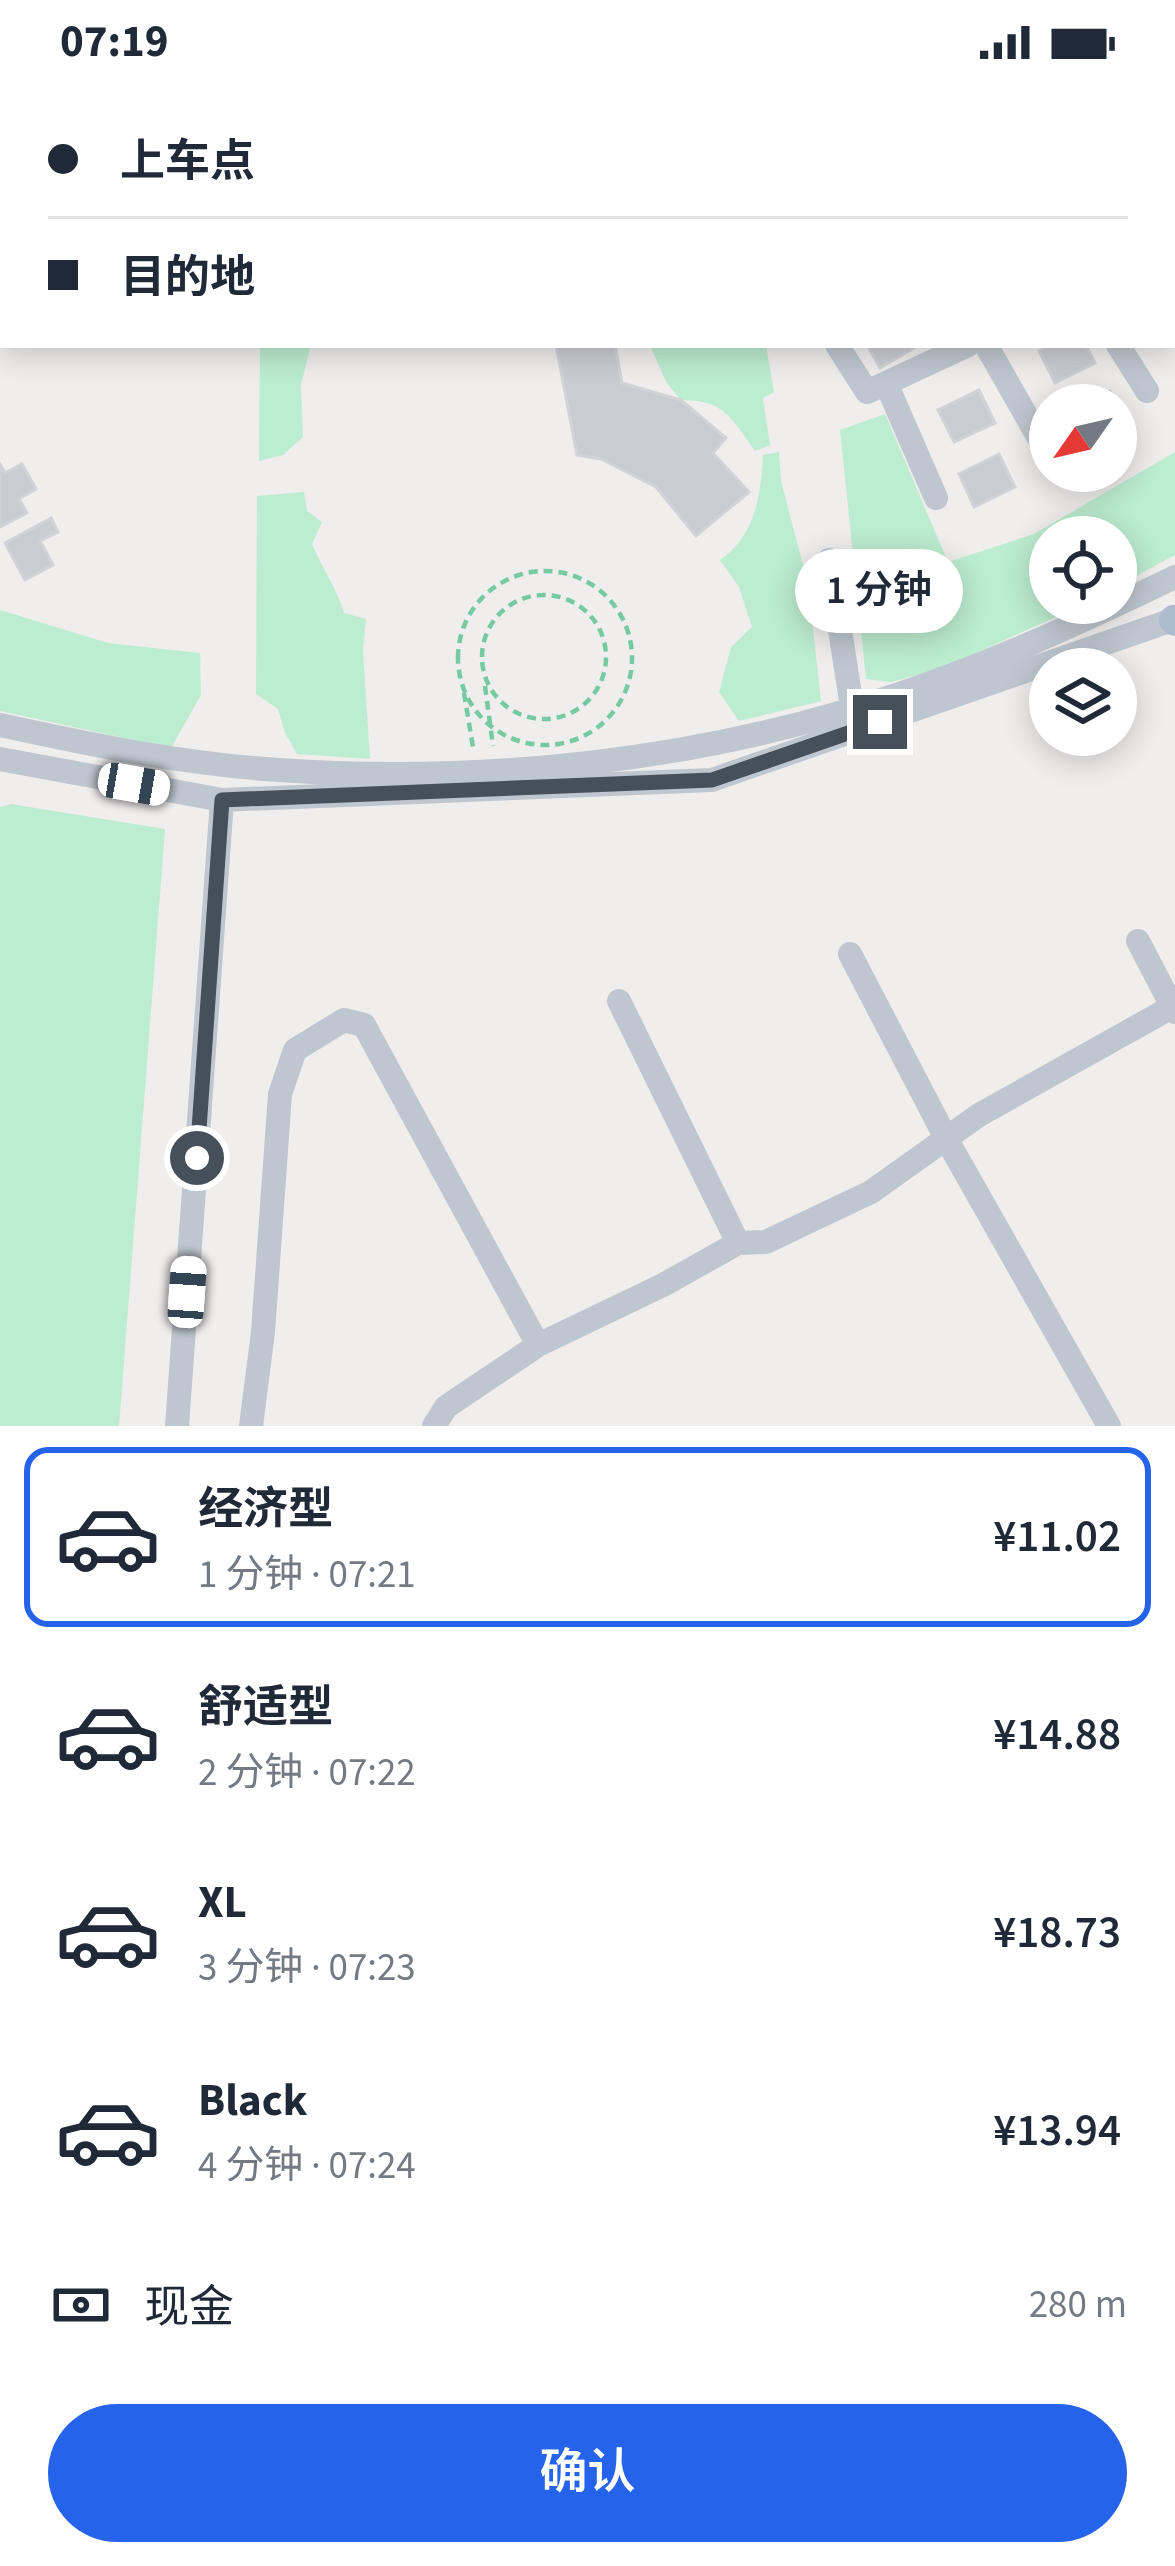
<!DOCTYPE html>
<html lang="zh">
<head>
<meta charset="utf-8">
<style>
  body { margin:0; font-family:"Source Sans 3","Noto Sans SC",sans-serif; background:#f2f2f3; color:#1f2937; height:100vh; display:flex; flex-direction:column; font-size:45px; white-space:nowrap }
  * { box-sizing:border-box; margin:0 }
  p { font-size:39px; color:#747a83 }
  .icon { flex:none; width:66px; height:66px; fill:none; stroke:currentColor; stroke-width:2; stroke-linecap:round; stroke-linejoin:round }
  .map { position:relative; height:1342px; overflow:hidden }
  .drawer { display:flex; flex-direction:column; background:#fff; flex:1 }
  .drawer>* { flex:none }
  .top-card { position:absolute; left:0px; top:0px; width:1176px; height:264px; box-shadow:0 6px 30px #0003; display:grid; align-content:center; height:264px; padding:0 48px; background:#fff }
  .needle { width:78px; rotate:236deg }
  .tools { position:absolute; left:1029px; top:300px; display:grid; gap:24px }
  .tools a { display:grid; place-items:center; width:108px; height:108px; border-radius:50%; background:#fff; box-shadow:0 6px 30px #0003; font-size:60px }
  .end { position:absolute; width:54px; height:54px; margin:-27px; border:15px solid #46505a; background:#fff; box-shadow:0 0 0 6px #fff }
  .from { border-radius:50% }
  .bubble { position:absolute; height:84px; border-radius:42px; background:#fff; box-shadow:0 6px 30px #0003; font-size:39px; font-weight:600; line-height:84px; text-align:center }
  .car { position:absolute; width:36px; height:72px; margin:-36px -18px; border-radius:15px; box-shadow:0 0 9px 3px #0007; background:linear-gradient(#fff 24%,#345 0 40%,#fff 0 76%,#345 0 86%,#fff 0) }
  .top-card b { display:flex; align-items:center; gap:42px; height:114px; font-size:45px }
  .top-card b+b { border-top:3px solid #e0e1e3 }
  .top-card i { width:30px; height:30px; background:#1f2937 }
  ul { padding:21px 0 0; list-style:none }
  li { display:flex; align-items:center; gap:36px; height:180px; margin:0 24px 18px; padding:0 24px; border:6px solid transparent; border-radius:24px }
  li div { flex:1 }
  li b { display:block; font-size:45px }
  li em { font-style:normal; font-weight:600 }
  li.selected { border-color:#2563eb }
  li>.icon { width:108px; height:108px; stroke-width:1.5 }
  .pay { display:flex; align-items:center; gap:30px; height:132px; padding:0 48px; font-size:45px }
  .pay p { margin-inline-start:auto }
  .action { display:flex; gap:24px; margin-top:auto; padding:24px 48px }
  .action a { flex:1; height:138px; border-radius:72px; background:#2563eb; color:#fff; font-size:48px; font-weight:600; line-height:138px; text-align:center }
  .status { display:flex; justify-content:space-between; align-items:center; height:84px; padding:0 60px; background:#fff; direction:ltr }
  .status svg { height:33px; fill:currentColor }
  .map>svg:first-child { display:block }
</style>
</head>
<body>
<div class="status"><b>07:19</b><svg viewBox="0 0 49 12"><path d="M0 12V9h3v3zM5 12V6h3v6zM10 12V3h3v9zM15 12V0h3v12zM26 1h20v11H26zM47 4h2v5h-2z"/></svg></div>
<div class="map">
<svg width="1175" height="1342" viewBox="0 0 1175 1342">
  <rect width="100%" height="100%" fill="#f0eded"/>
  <path fill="#bcedd0" d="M260,261H311L301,301L303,353L283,371L259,377Z
    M650,261H766L774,308L763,314L770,361L755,367C731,334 725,316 681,316L666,298Z
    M885,330L948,478L1034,450L1175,368V471L1116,503V453H1050V519H1087L945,583L891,598L866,595L840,346Z
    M779,368L781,397L808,500L821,617L739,637L719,608L731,563L752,543L739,503L720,476C755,452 761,412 763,371Z
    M304,408L307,427L322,438L312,460C322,484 336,503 344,529L366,535L363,566L370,675L297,670L285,649L278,625L256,610L257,412Z
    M0,526L108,559L200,569L201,611L171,664L0,627Z
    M11,720L165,745L119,1342H0V723Z"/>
  <path fill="#caccd2" stroke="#d1d3d9" stroke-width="3" d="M174,0H269L270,3H175Z
    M556,261H615L622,299L681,316L726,354L713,369L749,408L696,452L656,403L601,375L577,371Z
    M867,261H919L880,284Z
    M1050,261H1086L1095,279L1055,299L1039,267Z
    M979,306L995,339L954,358L938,326Z
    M1110,307L1127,339L1116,345V321H1082Z
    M999,370L1015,403L974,423L959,390Z
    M0,380L5,389L22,380L36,405L19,415L27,429L0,443Z
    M51,434L58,448L40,457L53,481L25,496L5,459Z"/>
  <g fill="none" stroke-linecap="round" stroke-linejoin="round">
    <path stroke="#75caa1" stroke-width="4.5" stroke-dasharray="9 6" stroke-linecap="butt" d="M648,0L650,3
      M732,0L741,3
      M805,3L820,0
      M458 574a87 87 0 1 1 174 0a87 87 0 1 1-174 0Z
      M482 573a62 62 0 1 1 124 0a62 62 0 1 1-124 0Z
      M485,602L493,662
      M464,609L473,663"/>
    <path stroke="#bec7cf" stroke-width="24" d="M1173,140L1175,143
      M837,261L867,308L968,261
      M986,261L1048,370
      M1118,261L1147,307
      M886,299L936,414
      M829,476L852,623
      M0,641C92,661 184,680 279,686C485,700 703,677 899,610C994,578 1084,537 1175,493
      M0,675L222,716L712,696L1175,535
      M1138,857L1175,928
      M850,870L947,1056L1109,1342
      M619,917L738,1159
      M177,1342L222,716
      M251,1342L263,1248L280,1010L295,966L344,936L364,941L538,1261
      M434,1342L446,1323L538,1261L663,1201L738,1159L766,1158L871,1108L979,1031L1172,923"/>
    <path stroke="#adbccc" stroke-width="30" d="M1174,536L1175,537"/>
  </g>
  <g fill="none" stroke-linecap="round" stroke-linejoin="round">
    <path stroke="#46505a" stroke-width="15" d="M197,1074L222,716L712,696L880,638"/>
  </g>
</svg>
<div class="tools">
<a><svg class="needle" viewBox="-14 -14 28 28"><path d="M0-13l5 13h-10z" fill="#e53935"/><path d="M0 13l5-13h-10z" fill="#747a83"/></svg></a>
<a><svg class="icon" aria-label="locate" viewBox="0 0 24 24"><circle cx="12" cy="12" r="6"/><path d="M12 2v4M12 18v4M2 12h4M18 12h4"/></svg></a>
<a><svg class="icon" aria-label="layers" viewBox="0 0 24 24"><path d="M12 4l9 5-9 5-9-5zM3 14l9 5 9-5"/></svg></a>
</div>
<i class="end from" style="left:197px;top:1074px"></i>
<i class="end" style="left:880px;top:638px"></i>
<div class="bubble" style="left:795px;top:465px;width:168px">1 分钟</div>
<i class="car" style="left:134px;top:700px;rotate:100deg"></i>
<i class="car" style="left:187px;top:1208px;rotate:4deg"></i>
<div class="top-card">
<b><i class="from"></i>上车点</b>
<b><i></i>目的地</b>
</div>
</div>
<section class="drawer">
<ul>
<li class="selected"><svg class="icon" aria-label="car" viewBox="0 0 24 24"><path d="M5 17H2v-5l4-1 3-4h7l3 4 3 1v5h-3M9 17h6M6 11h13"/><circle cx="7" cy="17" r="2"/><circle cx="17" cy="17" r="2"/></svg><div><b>经济型</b><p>1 分钟 · 07:21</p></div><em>¥11.02</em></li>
<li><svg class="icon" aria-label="car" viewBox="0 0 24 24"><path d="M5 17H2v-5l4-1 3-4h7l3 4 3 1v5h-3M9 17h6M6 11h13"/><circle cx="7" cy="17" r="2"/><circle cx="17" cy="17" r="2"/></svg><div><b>舒适型</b><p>2 分钟 · 07:22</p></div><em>¥14.88</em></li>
<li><svg class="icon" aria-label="car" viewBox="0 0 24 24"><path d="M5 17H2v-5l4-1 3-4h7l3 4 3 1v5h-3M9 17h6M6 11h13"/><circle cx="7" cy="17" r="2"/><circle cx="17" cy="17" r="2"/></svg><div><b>XL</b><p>3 分钟 · 07:23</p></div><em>¥18.73</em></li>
<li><svg class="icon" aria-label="car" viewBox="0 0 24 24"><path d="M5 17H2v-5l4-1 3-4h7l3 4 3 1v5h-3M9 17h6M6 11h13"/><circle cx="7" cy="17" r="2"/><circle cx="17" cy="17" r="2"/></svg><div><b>Black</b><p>4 分钟 · 07:24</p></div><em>¥13.94</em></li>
</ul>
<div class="pay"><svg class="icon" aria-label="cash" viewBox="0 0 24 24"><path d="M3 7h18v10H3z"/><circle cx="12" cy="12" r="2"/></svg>现金<p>280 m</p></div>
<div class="action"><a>确认</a></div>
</section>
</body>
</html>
